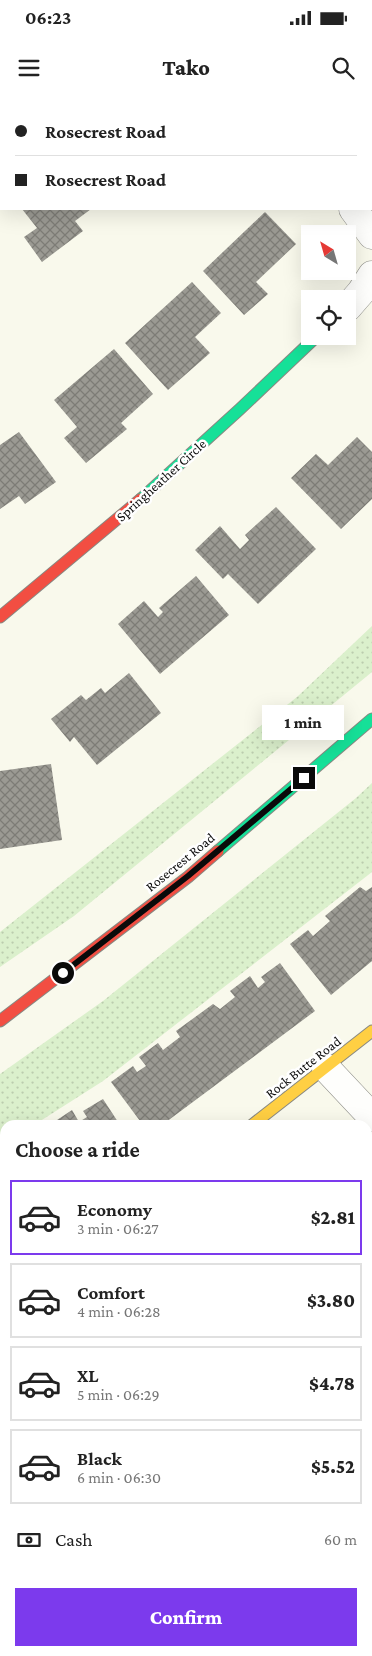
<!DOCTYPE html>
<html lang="en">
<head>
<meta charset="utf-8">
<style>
  body { margin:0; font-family:"Crimson Pro",serif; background:#f6f6f6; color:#222; height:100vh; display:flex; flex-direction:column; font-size:19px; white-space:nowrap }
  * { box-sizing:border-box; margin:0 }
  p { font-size:16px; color:#767676 }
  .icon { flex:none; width:28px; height:28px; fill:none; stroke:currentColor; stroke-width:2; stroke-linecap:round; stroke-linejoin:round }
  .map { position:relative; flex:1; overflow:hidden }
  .side { position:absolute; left:0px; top:1020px; width:372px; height:536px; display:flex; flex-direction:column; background:#fff; border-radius:15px 15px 0 0; box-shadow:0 5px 20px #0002 }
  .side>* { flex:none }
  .guide { position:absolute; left:0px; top:0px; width:372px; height:110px; box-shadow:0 5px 20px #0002; display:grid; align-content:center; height:110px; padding:0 15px; background:#fff }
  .needle { width:32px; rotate:323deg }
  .tools { position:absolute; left:301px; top:125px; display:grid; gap:10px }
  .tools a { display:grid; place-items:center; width:55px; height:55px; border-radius:0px; background:#fff; box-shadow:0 5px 20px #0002; font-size:25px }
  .end { position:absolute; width:22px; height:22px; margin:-11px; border:6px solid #0a0a0a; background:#fff; box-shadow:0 0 0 2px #fff }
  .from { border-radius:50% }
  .bubble { position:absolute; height:35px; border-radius:0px; background:#fff; box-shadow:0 5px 20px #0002; font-size:16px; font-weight:800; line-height:35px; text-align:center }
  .guide b { display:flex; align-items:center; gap:18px; height:48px; font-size:19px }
  .guide b+b { border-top:1px solid #e0e0e0 }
  .guide i { width:12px; height:12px; background:#222 }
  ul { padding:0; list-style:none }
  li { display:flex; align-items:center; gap:15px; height:75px; margin:0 10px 8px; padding:0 5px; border:2px solid #e0e0e0; border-radius:0px }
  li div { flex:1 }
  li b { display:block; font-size:19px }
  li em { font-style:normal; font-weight:800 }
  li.selected { border-color:#7c3aed }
  li>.icon { width:45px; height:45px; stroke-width:1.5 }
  h2 { padding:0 15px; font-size:22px; line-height:60px }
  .pay { display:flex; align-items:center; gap:12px; height:55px; padding:0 15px; font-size:19px }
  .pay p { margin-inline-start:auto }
  .button { display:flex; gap:10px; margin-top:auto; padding:10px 15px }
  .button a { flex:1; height:58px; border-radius:0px; background:#7c3aed; color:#fff; font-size:20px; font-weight:800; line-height:58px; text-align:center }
  .status { display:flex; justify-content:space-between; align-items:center; height:35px; padding:0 25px; background:#fff; direction:ltr }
  .status svg { height:14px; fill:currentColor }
  header { display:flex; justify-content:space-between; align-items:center; height:65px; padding:0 15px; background:#fff; font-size:22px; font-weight:800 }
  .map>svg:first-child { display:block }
</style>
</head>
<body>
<div class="status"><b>06:23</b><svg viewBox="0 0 49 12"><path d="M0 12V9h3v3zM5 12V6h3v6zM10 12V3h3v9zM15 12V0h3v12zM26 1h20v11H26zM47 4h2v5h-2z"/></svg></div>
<header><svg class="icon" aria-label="menu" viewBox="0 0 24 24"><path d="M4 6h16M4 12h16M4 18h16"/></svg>Tako<svg class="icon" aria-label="search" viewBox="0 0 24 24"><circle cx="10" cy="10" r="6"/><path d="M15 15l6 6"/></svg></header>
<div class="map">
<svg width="372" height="1556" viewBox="0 0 372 1556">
  <defs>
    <pattern id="grass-dots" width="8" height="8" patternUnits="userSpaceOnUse" patternTransform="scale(1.25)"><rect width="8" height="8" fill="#dbf0cc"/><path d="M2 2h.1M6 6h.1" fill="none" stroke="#bbccae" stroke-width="1.8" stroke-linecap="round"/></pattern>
    <pattern id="building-cross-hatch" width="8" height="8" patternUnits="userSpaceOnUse" patternTransform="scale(1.25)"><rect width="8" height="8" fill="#9b9a93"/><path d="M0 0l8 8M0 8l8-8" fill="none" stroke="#7d7c76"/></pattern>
  </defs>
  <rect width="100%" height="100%" fill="#f9f9ec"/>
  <path fill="url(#grass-dots)" d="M372,526V572L74,816L0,867V832L297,597Z
    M372,683V772L103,981L34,1025H5V1044L0,1047V974L103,901L356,698Z
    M0,1155L5,1163V1261L0,1256Z
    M0,1333L5,1339V1406L0,1401Z
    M368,1487L372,1489V1540L368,1538Z
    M176,1551H293L302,1556H183Z"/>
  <path fill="url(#building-cross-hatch)" d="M22,109H91L75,121L83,131L42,162L24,137L37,128Z
    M265,112L296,144L256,182L268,194L244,215L203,171Z
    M192,182L221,213L195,237L210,253L168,290L125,243Z
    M114,249L153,294L121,323L127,329L86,363L64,338L77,327L54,300Z
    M19,332L56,382L25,404L19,396L0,409V345Z
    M357,337L372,352V399L341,429L291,378L316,354L328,365Z
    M276,407L316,449L258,504L228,474L223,479L195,450L220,426L240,449L249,440L245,435Z
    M196,476L229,515L160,574L118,524L144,501L158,517L163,512L159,508Z
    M129,573L161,613L97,665L74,637L70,642L51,619L81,595L86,600L101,588L105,593Z
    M51,664L62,740L0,749V671Z
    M360,787L366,791L372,787V861L331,895L290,844L308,830L313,836L330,821L325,816Z
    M280,863L315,911L162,1025H143L111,982L133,966L137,972L146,966L139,957L158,943L163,950L180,937L176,931L213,904L220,909L235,897L230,891L250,876L258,888L265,882L261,877Z
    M103,999L120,1025H52L51,1024L72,1010L79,1022L87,1017L83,1011Z
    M5,1055V1132L0,1135V1058Z
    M368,1078L372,1081V1156L368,1153Z
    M372,1205V1283L368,1280V1207L369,1208Z
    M368,1400L372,1403V1414L368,1420Z
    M0,1418L5,1423L4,1517L0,1513Z
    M372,1460V1486L368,1484V1470Z
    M46,1551H163L170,1556H53Z"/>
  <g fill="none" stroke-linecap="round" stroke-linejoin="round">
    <g stroke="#92928c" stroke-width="29">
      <path id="street" d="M252,0L254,1
        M17,1L19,0
        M0,14H1
        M353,109L372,135
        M348,207L361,192L372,175
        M326,968L372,1017
        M368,1343L372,1346"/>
    </g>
    <g stroke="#888882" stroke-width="13">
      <path id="fast" d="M141,399L240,309L317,236
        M218,751L372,619
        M0,1294L5,1299
        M335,1551L344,1556"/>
    </g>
    <g stroke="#888882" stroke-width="13">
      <path id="slow" d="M252,1025L372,931"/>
    </g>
    <g stroke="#888882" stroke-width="13">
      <path id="jam" d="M0,517L141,399
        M0,921L188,777L218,751"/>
    </g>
    <use href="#street" stroke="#fefefc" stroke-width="28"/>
    <use href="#fast" stroke="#16e098" stroke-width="11"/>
    <use href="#slow" stroke="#ffcf43" stroke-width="11"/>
    <use href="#jam" stroke="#f24e42" stroke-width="11"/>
  </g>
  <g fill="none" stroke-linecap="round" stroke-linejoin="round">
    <path stroke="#0a0a0a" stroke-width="6" d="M63,873L188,776L304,678"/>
  </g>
  <g text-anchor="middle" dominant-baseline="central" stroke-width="5" stroke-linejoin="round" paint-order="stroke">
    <g font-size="14" fill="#0a0a0a" stroke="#fff">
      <text transform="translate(161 380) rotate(-42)">Springheather Circle</text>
      <text transform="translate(180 762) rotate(-39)">Rosecrest Road</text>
      <text transform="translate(303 967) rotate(-38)">Rock Butte Road</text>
    </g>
  </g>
</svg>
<div class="tools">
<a><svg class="needle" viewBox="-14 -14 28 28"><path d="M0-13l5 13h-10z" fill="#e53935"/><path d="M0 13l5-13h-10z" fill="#767676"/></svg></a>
<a><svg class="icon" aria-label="locate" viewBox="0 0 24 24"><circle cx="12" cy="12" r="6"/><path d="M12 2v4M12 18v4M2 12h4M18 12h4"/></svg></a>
</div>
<i class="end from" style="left:63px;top:873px"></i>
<i class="end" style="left:304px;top:678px"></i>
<div class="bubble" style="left:262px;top:605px;width:82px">1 min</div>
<div class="guide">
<b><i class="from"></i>Rosecrest Road</b>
<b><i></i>Rosecrest Road</b>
</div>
<section class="side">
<h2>Choose a ride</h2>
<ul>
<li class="selected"><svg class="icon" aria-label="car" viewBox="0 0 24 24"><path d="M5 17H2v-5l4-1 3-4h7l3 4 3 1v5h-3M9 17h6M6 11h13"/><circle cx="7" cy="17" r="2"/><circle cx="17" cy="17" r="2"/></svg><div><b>Economy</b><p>3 min · 06:27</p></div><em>$2.81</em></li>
<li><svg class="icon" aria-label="car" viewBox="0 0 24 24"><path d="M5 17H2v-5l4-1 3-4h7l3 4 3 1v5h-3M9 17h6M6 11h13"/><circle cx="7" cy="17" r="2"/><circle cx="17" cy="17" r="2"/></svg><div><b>Comfort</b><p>4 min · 06:28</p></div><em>$3.80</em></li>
<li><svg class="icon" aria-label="car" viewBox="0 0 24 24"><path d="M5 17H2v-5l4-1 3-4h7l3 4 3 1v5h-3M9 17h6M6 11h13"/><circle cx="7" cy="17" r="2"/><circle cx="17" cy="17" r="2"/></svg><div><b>XL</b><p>5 min · 06:29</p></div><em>$4.78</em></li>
<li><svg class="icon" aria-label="car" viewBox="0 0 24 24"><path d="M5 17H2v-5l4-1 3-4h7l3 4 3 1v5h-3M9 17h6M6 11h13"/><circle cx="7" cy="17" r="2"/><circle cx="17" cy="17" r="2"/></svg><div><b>Black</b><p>6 min · 06:30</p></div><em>$5.52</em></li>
</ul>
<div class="pay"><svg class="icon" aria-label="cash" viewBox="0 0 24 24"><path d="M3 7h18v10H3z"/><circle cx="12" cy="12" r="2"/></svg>Cash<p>60 m</p></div>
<div class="button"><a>Confirm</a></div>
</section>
</div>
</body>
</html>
